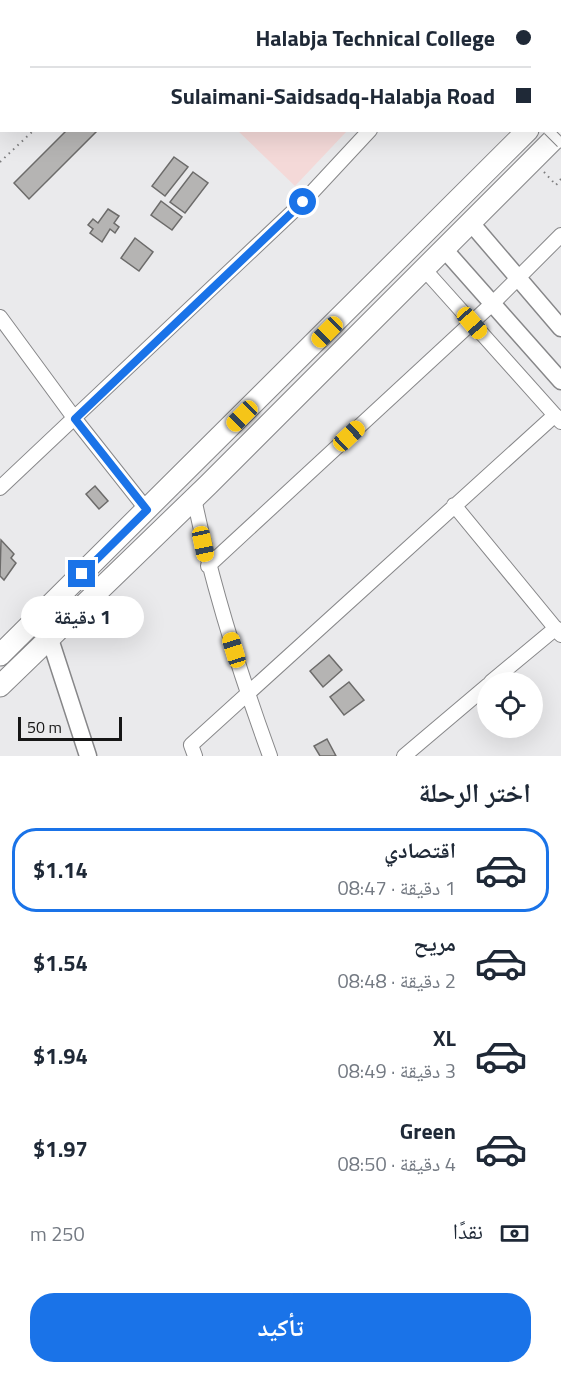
<!DOCTYPE html>
<html lang="ar">
<head>
<meta charset="utf-8">
<style>
  body { margin:0; font-family:"Titillium Web","Noto Naskh Arabic",sans-serif; background:#f6f6f7; color:#1f2937; direction:rtl; height:100vh; display:flex; flex-direction:column; font-size:22px; white-space:nowrap }
  * { box-sizing:border-box; margin:0 }
  p { font-size:20px; color:#747a83 }
  .icon { flex:none; width:33px; height:33px; fill:none; stroke:currentColor; stroke-width:2; stroke-linecap:round; stroke-linejoin:round }
  .map { position:relative; height:756px; overflow:hidden; direction:ltr }
  .sheet { display:flex; flex-direction:column; background:#fff; flex:1 }
  .sheet>* { flex:none }
  .top-card { position:absolute; left:0px; top:0px; width:561px; height:132px; box-shadow:0 6px 24px #0002; direction:rtl; display:grid; align-content:center; height:132px; padding:0 30px; background:#fff }
  .controls { position:absolute; left:477px; top:672px; display:grid; gap:12px }
  .controls a { display:grid; place-items:center; width:66px; height:66px; border-radius:50%; background:#fff; box-shadow:0 6px 24px #0002; font-size:30px }
  .scale { position:absolute; left:18px; bottom:15px; width:104px; box-sizing:border-box; padding-left:6px; border:3px solid #161616; border-top:0; font-size:16px; line-height:21px; white-space:nowrap; color:#161616; -webkit-text-stroke:4px #eaeaec; paint-order:stroke }
  .end { position:absolute; width:27px; height:27px; margin:-14px; border:8px solid #1a73e8; background:#fff; box-shadow:0 0 0 3px #fff }
  .from { border-radius:50% }
  .bubble { position:absolute; height:42px; border-radius:21px; background:#fff; box-shadow:0 6px 24px #0002; font-size:20px; font-weight:700; line-height:42px; text-align:center; direction:rtl }
  .car { position:absolute; width:18px; height:36px; margin:-18px -9px; border-radius:8px; box-shadow:0 0 4px 2px #0007; background:linear-gradient(#f5c518 24%,#345 0 40%,#f5c518 0 76%,#345 0 86%,#f5c518 0) }
  .top-card b { display:flex; align-items:center; gap:21px; height:57px; font-size:22px }
  .top-card b+b { border-top:2px solid #e0e1e3 }
  .top-card i { width:15px; height:15px; background:#1f2937 }
  ul { padding:0; list-style:none }
  li { display:flex; align-items:center; gap:18px; height:84px; margin:0 12px 9px; padding:0 18px; border:3px solid transparent; border-radius:24px }
  li div { flex:1 }
  li b { display:block; font-size:22px }
  li em { font-style:normal; font-weight:700 }
  li.active { border-color:#1a73e8 }
  li>.icon { width:54px; height:54px; stroke-width:1.5 }
  h2 { padding:0 30px; font-size:27px; line-height:72px }
  .pay { display:flex; align-items:center; gap:15px; height:66px; padding:0 30px; font-size:22px }
  .pay p { margin-inline-start:auto }
  .button { display:flex; gap:12px; margin-top:auto; padding:12px 30px }
  .button a { flex:1; height:69px; border-radius:24px; background:#1a73e8; color:#fff; font-size:24px; font-weight:700; line-height:69px; text-align:center }
  .map>svg:first-child { display:block }
</style>
</head>
<body>
<div class="map">
<svg width="561" height="756" viewBox="0 0 561 756">
  <rect width="100%" height="100%" fill="#eaeaec"/>
  <path fill="#f4d9d8" d="M139,0H469L137,2Z
    M238,131H347L295,186Z"/>
  <path fill="#b5b4b3" stroke="#6c6b6a" stroke-width="1.5" d="M262,0H339L336,2Z
    M67,130H98L29,199L14,183Z
    M174,157L188,167L165,196L152,186Z
    M193,172L208,183L185,213L170,202Z
    M161,201L182,217L172,230L151,215Z
    M108,209L119,216L114,223L119,227L115,233L110,229L102,242L90,233L93,229L88,225L93,219L98,223Z
    M135,238L153,252L139,271L121,258Z
    M95,486L108,501L99,509L86,494Z
    M1,540L14,554L11,558L16,563L4,580L0,576Z
    M329,655L342,670L323,687L310,671Z
    M349,682L364,700L344,715L330,697Z
    M327,739L336,756H320L314,746Z"/>
  <g fill="none" stroke-linecap="round" stroke-linejoin="round">
    <g stroke="#878789" stroke-width="16">
      <path id="minor" d="M491,2L492,0
        M424,269L561,422
        M0,317L75,419L147,510
        M0,488L303,202L370,130
        M194,498C212,586 239,671 270,756
        M454,505L561,635
        M208,566L493,303L561,235
        M491,682L556,628
        M195,756L191,745L555,415
        M404,756L488,685"/>
    </g>
    <g stroke="#878789" stroke-width="19">
      <path id="tertiary" d="M471,223L561,328
        M444,249L561,381
        M49,636L88,756"/>
    </g>
    <g stroke="#878789" stroke-width="23">
      <path id="trunk" d="M560,99L561,98
        M0,655L528,130
        M0,686L208,485L561,132"/>
    </g>
    <path stroke="#7c7c7d" stroke-width="2" stroke-dasharray="1.5 4.5" stroke-linecap="butt" d="M161,2L163,0
      M0,162L34,130
      M544,172L556,185L561,179"/>
    <use href="#minor" stroke="#fff" stroke-width="14"/>
    <use href="#tertiary" stroke="#fff" stroke-width="16"/>
    <use href="#trunk" stroke="#fff" stroke-width="21"/>
    <g stroke="#878789" stroke-width="11" stroke-linecap="butt">
      <path id="pedestrian-bridge" d="M548,130L561,143"/>
    </g>
    <use href="#pedestrian-bridge" stroke="#fff" stroke-width="9"/>
  </g>
  <g fill="none" stroke-linecap="round" stroke-linejoin="round">
    <path stroke="#1a73e8" stroke-width="8" d="M82,574L147,510L75,419L303,202"/>
  </g>
</svg>
<div class="controls">
<a><svg class="icon" aria-label="locate" viewBox="0 0 24 24"><circle cx="12" cy="12" r="6"/><path d="M12 2v4M12 18v4M2 12h4M18 12h4"/></svg></a>
</div>
<div class="scale">50 m</div>
<i class="end from" style="left:303px;top:202px"></i>
<i class="end" style="left:82px;top:574px"></i>
<div class="bubble" style="left:21px;top:596px;width:123px">1 دقيقة</div>
<i class="car" style="left:472px;top:323px;rotate:139deg"></i>
<i class="car" style="left:327px;top:332px;rotate:225deg"></i>
<i class="car" style="left:242px;top:416px;rotate:225deg"></i>
<i class="car" style="left:349px;top:436px;rotate:47deg"></i>
<i class="car" style="left:203px;top:544px;rotate:168deg"></i>
<i class="car" style="left:234px;top:650px;rotate:343deg"></i>
<div class="top-card">
<b><i class="from"></i>Halabja Technical College</b>
<b><i></i>Sulaimani-Saidsadq-Halabja Road</b>
</div>
</div>
<section class="sheet">
<h2>اختر الرحلة</h2>
<ul>
<li class="active"><svg class="icon" aria-label="car" viewBox="0 0 24 24"><path d="M5 17H2v-5l4-1 3-4h7l3 4 3 1v5h-3M9 17h6M6 11h13"/><circle cx="7" cy="17" r="2"/><circle cx="17" cy="17" r="2"/></svg><div><b>اقتصادي</b><p>1 دقيقة · 08:47</p></div><em>$1.14</em></li>
<li><svg class="icon" aria-label="car" viewBox="0 0 24 24"><path d="M5 17H2v-5l4-1 3-4h7l3 4 3 1v5h-3M9 17h6M6 11h13"/><circle cx="7" cy="17" r="2"/><circle cx="17" cy="17" r="2"/></svg><div><b>مريح</b><p>2 دقيقة · 08:48</p></div><em>$1.54</em></li>
<li><svg class="icon" aria-label="car" viewBox="0 0 24 24"><path d="M5 17H2v-5l4-1 3-4h7l3 4 3 1v5h-3M9 17h6M6 11h13"/><circle cx="7" cy="17" r="2"/><circle cx="17" cy="17" r="2"/></svg><div><b>XL</b><p>3 دقيقة · 08:49</p></div><em>$1.94</em></li>
<li><svg class="icon" aria-label="car" viewBox="0 0 24 24"><path d="M5 17H2v-5l4-1 3-4h7l3 4 3 1v5h-3M9 17h6M6 11h13"/><circle cx="7" cy="17" r="2"/><circle cx="17" cy="17" r="2"/></svg><div><b>Green</b><p>4 دقيقة · 08:50</p></div><em>$1.97</em></li>
</ul>
<div class="pay"><svg class="icon" aria-label="cash" viewBox="0 0 24 24"><path d="M3 7h18v10H3z"/><circle cx="12" cy="12" r="2"/></svg>نقدًا<p>250 m</p></div>
<div class="button"><a>تأكيد</a></div>
</section>
</body>
</html>
